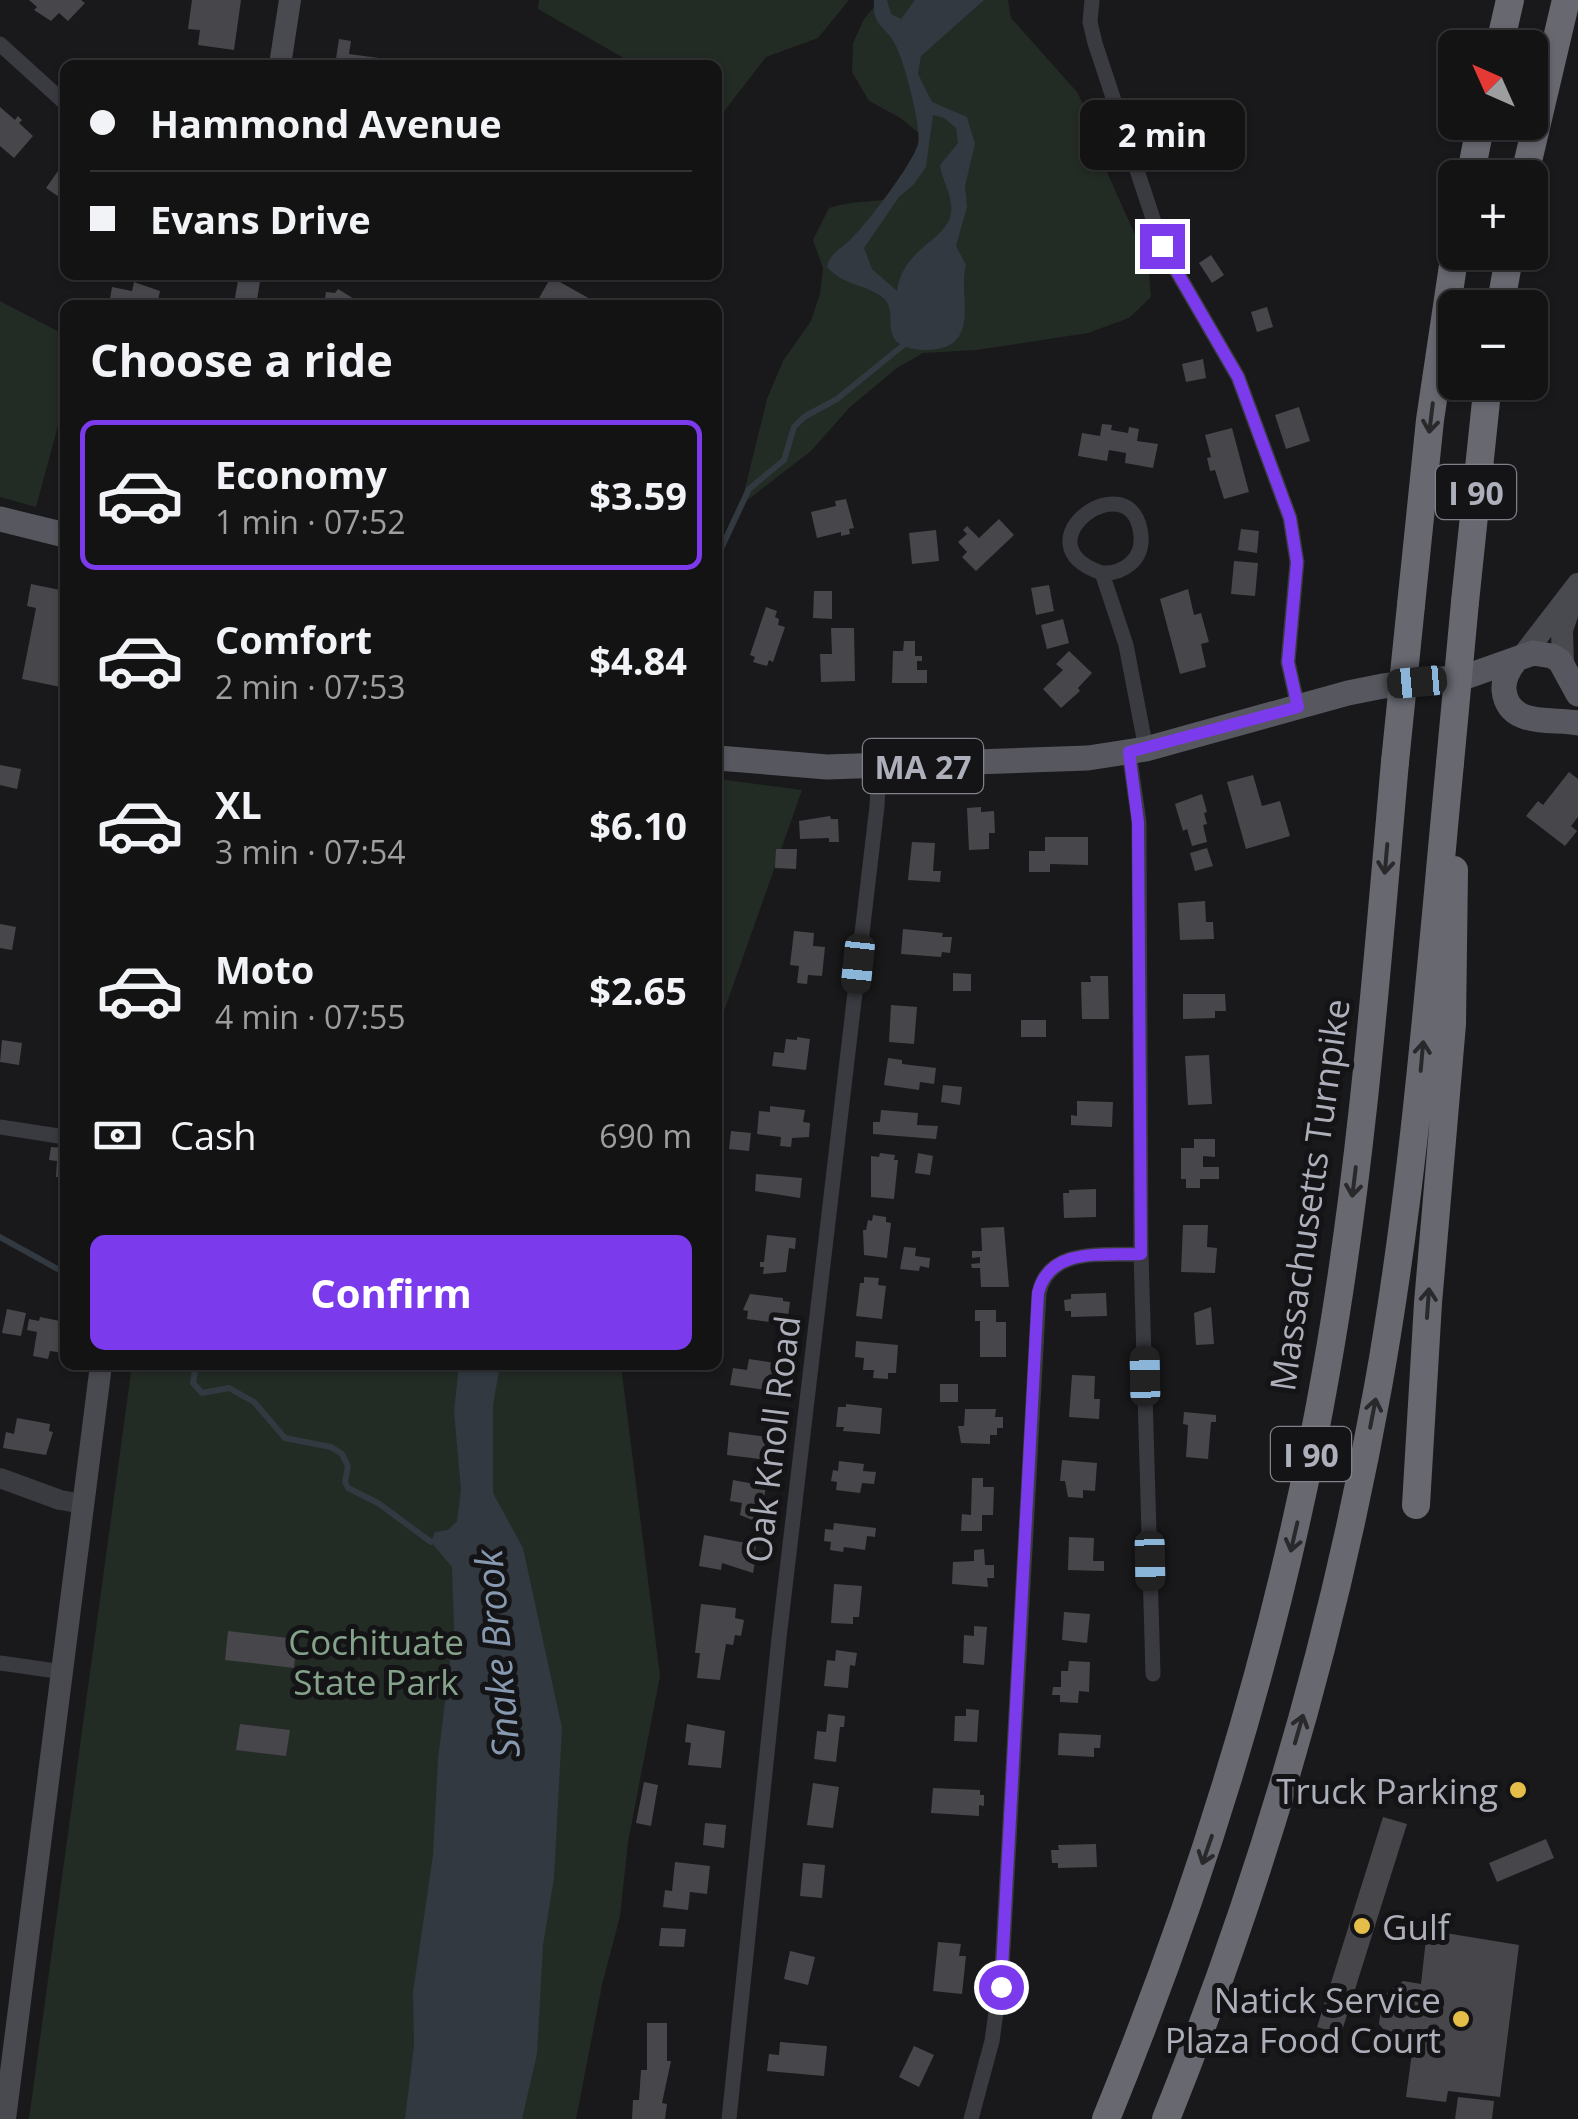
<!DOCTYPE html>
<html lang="en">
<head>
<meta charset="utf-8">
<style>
  body { margin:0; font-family:"Open Sans",sans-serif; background:#1c1c1d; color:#f1f3f6; height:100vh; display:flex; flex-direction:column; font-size:38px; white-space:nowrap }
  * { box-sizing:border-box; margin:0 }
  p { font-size:32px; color:#9d9ea0 }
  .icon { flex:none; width:55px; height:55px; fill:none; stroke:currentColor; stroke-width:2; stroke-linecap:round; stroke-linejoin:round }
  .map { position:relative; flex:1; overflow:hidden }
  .sheet { position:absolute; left:60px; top:300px; width:662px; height:1070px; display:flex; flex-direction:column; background:#131314; border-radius:15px; box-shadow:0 2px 8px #0004,0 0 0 2px #323234 }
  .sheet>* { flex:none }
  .guide { position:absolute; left:60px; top:60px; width:662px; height:220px; border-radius:15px; box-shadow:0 2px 8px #0004,0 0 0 2px #323234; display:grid; align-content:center; height:220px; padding:0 30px; background:#131314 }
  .needle { width:65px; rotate:315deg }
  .tools { position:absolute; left:1438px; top:30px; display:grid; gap:20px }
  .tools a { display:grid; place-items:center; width:110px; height:110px; border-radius:15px; background:#131314; box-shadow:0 2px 8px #0004,0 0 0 2px #323234; font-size:50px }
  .end { position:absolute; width:45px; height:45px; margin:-22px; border:12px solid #7c3aed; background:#fff; box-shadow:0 0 0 5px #fff }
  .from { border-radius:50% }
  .bubble { position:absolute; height:70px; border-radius:15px; background:#131314; box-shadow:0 2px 8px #0004,0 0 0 2px #323234; font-size:32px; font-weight:700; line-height:70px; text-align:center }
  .car { position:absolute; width:30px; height:60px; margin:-30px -15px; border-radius:12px; box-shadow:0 0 8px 2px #0007; background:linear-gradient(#222 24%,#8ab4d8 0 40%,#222 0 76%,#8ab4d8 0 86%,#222 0) }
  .guide b { display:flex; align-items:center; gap:35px; height:95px; font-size:38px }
  .guide b+b { border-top:2px solid #323234 }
  .guide i { width:25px; height:25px; background:#f1f3f6 }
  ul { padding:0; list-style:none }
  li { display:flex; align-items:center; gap:30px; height:150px; margin:0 20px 15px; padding:0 10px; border:5px solid transparent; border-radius:15px }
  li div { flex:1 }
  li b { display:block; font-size:38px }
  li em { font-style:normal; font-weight:700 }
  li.current { border-color:#7c3aed }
  li>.icon { width:90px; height:90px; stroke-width:1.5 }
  h2 { padding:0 30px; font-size:45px; line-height:120px }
  .pay { display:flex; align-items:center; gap:25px; height:110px; padding:0 30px; font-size:38px }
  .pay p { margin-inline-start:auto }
  .cta { display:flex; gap:20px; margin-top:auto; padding:20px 30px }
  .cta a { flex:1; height:115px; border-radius:15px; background:#7c3aed; color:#fff; font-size:40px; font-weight:700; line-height:115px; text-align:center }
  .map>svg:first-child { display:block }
</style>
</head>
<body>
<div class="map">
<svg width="1578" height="2119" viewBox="0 0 1578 2119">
  <rect width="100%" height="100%" fill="#19191b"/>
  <path fill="#232b25" d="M539,0H849L818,38L766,57L722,114L718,112V65H636L538,9Z
    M880,0H1008L1011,18L1077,92L1099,137L1106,170L1148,264L1151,297L1129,318L1088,333L976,350L923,353L897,368L850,407L811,451L741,505L767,399L783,361L811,321L820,294L823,268L813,240L829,208C852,200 875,203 899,197L930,142L899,117L869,101L852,72L853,43L864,19Z
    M0,301L65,335V400L36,507L0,497Z
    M718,779L802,790L718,1028Z
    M132,1365H621L660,1676L628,1842L620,1916L602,1985L576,2119H29Z"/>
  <path fill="#323940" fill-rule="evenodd" d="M874,0H887L891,14L901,19L915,0H984L921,56L918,74L932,102L967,117L975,144L965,186L967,207L956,246L966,265C957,295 984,349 926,350C916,350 903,348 896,341C885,328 897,308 882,297C864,283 845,287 827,267C829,254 842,248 851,239C868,222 912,165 918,144C922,128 904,61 896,46C886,25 872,28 874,0ZM933,115L944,118L956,128L958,143L940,165C942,182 953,194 951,213C947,241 903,247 897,291L872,269L864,248L899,197L914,184L926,167Z
    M459,1365H500L493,1405V1493L523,1548L562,1728L554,1878L543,1945L537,2054L522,2119H405L414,2045L413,1992L433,1855L438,1759L454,1628L452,1567L431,1542L435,1532L448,1530L457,1521L461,1490L454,1411Z"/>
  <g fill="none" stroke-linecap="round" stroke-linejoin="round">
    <path stroke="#323940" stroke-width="6" d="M718,555L749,489L784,460L794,427L804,417L837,399L906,343
      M0,1237L65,1273
      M196,1365L193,1383L202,1393L229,1388L254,1402L285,1438L331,1447L342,1454L348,1466L345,1482L348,1488L378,1503L431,1542"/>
  </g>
  <path fill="#47464b" d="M29,0H81L85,3L68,21L59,13L51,21L34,10L37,7Z
    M192,0H241L234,50L198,45L200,30L188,29Z
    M339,39L351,41L349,54L394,60L393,65H335Z
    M0,107L15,120L18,116L22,120L19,123L33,136L14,158L0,146Z
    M58,171L65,176V201L46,188Z
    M1211,255L1224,275L1212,283L1199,263Z
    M551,277L601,305H535Z
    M134,282L160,291L158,300L163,301L162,305H109L112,287L132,291Z
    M338,289L364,305H324L326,292L335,293Z
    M1267,307L1273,327L1257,332L1251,312Z
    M1203,359L1206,378L1186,382L1182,364Z
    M1299,407L1310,441L1286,449L1275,415Z
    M1102,424L1112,425L1111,430L1128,433L1129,427L1139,429L1137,441L1158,444L1153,468L1125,463L1126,453L1109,450L1107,461L1078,456L1082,433L1100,436Z
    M1232,428L1249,492L1224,499L1215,470L1210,471L1207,458L1211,457L1205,435Z
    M846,499L854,528L849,529L850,534L841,536V532L817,538L811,512L836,506L835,501Z
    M999,519L1014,535L976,571L962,557L967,552L958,542L967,534L963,530L967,526L979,538Z
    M1241,529L1259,531L1257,553L1238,550Z
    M936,530L939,561L912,564L909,533Z
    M1234,561L1258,563L1255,596L1231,594Z
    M31,584L65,591V688L22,679L36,608L27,606Z
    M1049,585L1054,611L1036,615L1031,588Z
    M1188,589L1194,615L1201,613L1209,642L1201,644L1206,667L1180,674L1160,599Z
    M814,591H832V619L813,618Z
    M766,607L777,611L775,617L779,619L778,625L785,627L773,662L769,660L767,666L753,662L755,657L750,655Z
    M1063,619L1069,643L1047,649L1041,625Z
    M831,628H854L855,681L821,682L820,654H832Z
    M904,641H915V656H922V661H917V670H927V683H892L893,651H903Z
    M1069,651L1092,673L1078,688L1080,691L1061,708L1043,689L1063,670L1056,664Z
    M0,765L21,769L17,789L0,785Z
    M1569,772L1578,779V817L1571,826L1577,831L1565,846L1526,816L1538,801L1543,805Z
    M1253,775L1262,806L1280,801L1290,836L1246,849L1227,782Z
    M1202,794L1207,812L1204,813L1207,824L1203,825L1207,842L1192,846L1187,829L1183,831L1175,804Z
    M981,807V812L994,811L995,833H989V849L969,850L967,808Z
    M830,816L831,819H838L839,842H829V838L800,839L799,821Z
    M1045,837H1088V865L1050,864V872H1029V851H1045Z
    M912,842L935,843L933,871H941L940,882L908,880Z
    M1207,848L1213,866L1195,871L1190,853Z
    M776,849H797L796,869L775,868Z
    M1205,901L1206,922H1213L1214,939L1180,940L1178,903Z
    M0,924L16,927L12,950L0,948Z
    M903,929L943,933L942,937H952L950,953L942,952L941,957L901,954Z
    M794,931L814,933L813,946L825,947L822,976L808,975L807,984L797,983L799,966L790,965Z
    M953,973L971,974V991H953Z
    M1090,976H1108L1109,1019H1082L1081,982H1091Z
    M1183,994H1225L1226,1011H1215V1018L1183,1019Z
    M891,1005L917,1007L914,1044L889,1042Z
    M1021,1020H1046V1037H1021Z
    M797,1037L810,1039L806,1070L772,1066L774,1052L784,1053L786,1039L797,1040Z
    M2,1040L22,1043L19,1065L0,1062Z
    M1209,1055L1212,1104L1188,1105L1185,1056Z
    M888,1058L902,1060V1064L936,1068L934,1084L920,1082L919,1090L884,1085Z
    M943,1085L962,1087L960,1105L941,1102Z
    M1077,1101L1113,1102L1112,1127L1071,1125V1115L1077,1116Z
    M770,1106L805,1110L803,1122L810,1123L809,1137L792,1138L791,1147L780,1146L781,1137L757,1134L759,1111L770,1112Z
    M881,1110L918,1113L917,1125L938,1126L936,1139L873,1134V1122H880Z
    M731,1131L751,1133L749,1151L729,1149Z
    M1194,1139H1215V1157L1203,1156V1167H1219V1179H1200V1188H1186V1179H1181V1148H1194Z
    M51,1147L65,1148V1178L56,1177L57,1161L49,1160Z
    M880,1153L895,1155L894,1160H898L894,1199L871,1197V1156L879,1157Z
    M918,1153L933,1156L930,1175L915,1173Z
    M756,1174L802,1178L800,1198L755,1191Z
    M1096,1189V1217L1064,1218L1063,1193H1069V1190Z
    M873,1215L886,1217V1222L891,1223L887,1258L864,1255L863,1230H866L868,1220L872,1221Z
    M1183,1225H1208L1207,1247L1217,1248L1215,1273L1181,1272Z
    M1004,1227L1009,1287H981L980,1268H972L971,1264L980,1263V1257L972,1258V1251H982L981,1228Z
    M767,1235L796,1238L795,1249L789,1248L786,1272L763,1274L764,1267H760V1262H764Z
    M904,1247L916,1248L915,1256L930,1258L929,1268L920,1266L919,1271L900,1269Z
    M864,1277L879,1278L878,1285L886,1286L882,1319L856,1316L860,1283H864Z
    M1106,1293L1107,1316L1071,1317V1311H1065L1064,1300L1071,1299V1294Z
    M750,1294L783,1298V1301L790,1302L787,1324L747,1319L748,1311L743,1310Z
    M1211,1307L1214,1344L1196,1345L1194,1313Z
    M7,1309L26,1313L21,1336L2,1333Z
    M975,1310H996V1322H1006V1357H980V1321H975Z
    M40,1317L65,1322L64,1353L50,1351L48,1359L33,1356L37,1332L27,1330L29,1319L39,1321Z
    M856,1341L898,1345L896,1373H888V1379L873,1378L874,1370H863L864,1358L855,1357Z
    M749,1359L775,1363L774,1370L782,1371L780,1384L774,1383L772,1391L730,1385L733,1368L747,1370Z
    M1072,1375L1095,1376L1094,1399H1100L1099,1419L1069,1417Z
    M940,1384H958V1402H940Z
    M846,1404L882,1408L880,1434L843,1431L844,1427H836L838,1407H846Z
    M965,1409H996L995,1417H1003V1428H997V1435H990V1444L961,1443L958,1426H964Z
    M1184,1412L1216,1415V1422H1211L1208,1459L1186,1457L1188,1425L1183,1424Z
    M17,1418L50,1424L49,1431L53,1432L46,1455L3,1448L6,1432L14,1434Z
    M729,1432L767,1437L765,1449L771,1450L769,1460L727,1455Z
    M1062,1460L1097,1463L1095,1491L1083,1490V1498L1068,1497L1065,1481H1060Z
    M839,1461L864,1464L863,1471L876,1472L874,1484L862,1483L860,1493L836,1490L837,1482L831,1481L833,1470L838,1471Z
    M972,1478H983V1487H994L993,1515H982V1531H961L962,1514L971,1515Z
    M733,1480L766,1486L760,1523L740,1515L742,1503L730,1501Z
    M834,1523L876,1528L875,1537L867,1536L865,1550L844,1547L843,1552L830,1550L831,1542L824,1541L825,1529L833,1530Z
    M704,1535L756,1545L755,1552H762L760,1563L755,1562L753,1573L722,1563L721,1570L699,1566Z
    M1069,1537L1094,1538L1093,1561H1104V1571L1068,1570Z
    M984,1549L985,1565H994V1578H987L988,1587L952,1584L953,1562L974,1561V1550Z
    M834,1584L862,1586L859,1617H853V1624L831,1623Z
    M701,1604L736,1608L735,1618L744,1620L741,1636L735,1635L733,1645L726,1644L720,1680L697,1678L700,1653H695Z
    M1064,1612L1090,1614L1087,1643L1062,1640Z
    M974,1626L987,1627L984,1665L963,1663L964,1635L974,1636Z
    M228,1631L297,1639L294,1668L225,1660Z
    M836,1650L857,1653L855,1666L850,1665L848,1688L824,1686L827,1660L835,1661Z
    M1069,1661L1090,1662L1089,1692L1079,1691L1078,1703L1060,1702V1695H1052L1053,1687H1061V1671H1068Z
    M966,1709L979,1710L977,1742L954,1741L955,1716H966Z
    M828,1714L845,1716L844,1727H840L836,1762L814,1759L817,1731L826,1732Z
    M240,1724L290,1730L286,1756L236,1750Z
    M687,1724L725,1731L721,1768L688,1765L691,1743L685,1742Z
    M1059,1733L1101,1735L1100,1748H1094V1757L1058,1755Z
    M644,1782L658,1785L651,1826L636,1823Z
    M813,1783L839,1787L833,1828L807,1825Z
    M933,1788L980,1790V1795H984V1806L979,1805V1816L931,1813Z
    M1383,1817L1407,1824L1341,2034L1317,2027Z
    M705,1823L726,1825L724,1848L703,1845Z
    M1546,1839L1554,1858L1497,1882L1489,1863Z
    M1096,1844L1097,1867L1058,1868V1863H1052L1051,1850H1059L1058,1845Z
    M675,1862L710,1866L707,1894L690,1892L688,1910L663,1907L665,1890L672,1891Z
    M803,1863L825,1865L822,1898L800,1896Z
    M661,1928L686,1929L684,1947L659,1946Z
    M1427,1930L1519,1945L1500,2097L1448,2091L1446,2102L1406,2097L1413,2045L1395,2043L1379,2024L1382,1997L1403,1981L1421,1984Z
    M938,1942L961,1944L959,1956H966L962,1994L933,1991Z
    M790,1951L815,1957L808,1985L784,1979Z
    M647,2023H667V2061H671L662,2103L667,2104L665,2119H632L633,2100H639L641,2070H647Z
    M780,2042L827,2046L824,2076L767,2071L769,2054L779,2055Z
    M914,2046L934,2055L919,2087L899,2077Z
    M1458,2097L1494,2101L1492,2119H1455Z"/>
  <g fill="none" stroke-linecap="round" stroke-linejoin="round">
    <path stroke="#3a3b40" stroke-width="15" d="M1092,0L1090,22L1095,43L1162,246L1238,377L1290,518L1297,562L1288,662L1298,707
      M0,44L65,103
      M1102,573C1123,574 1143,560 1141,536C1134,458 1014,543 1102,573L1126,645L1146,749
      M1129,752L1139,822L1141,1254L1153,1674
      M0,1127L65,1137
      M0,1663L63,1672
      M729,2119L779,1638L877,806L879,767
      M971,2119L992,2041L1002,1968L1039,1293C1049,1246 1104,1256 1141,1254"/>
    <path stroke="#3a3b40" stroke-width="20" d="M0,1478L60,1500L84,1504"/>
    <path stroke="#494a50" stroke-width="22" d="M280,65L290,0
      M245,305L250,275
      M1521,658L1578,584
      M1563,665L1562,630L1572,600
      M5,2119L101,1365"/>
    <path stroke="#57585f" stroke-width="25" d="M0,519L65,535
      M1515,661C1508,670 1503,679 1504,690C1508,728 1552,718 1578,723
      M718,758L827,767L1088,758L1146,749L1348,693L1383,686L1468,676L1533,653L1552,656L1560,661L1578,694"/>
    <path stroke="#676870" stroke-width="28" d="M1499,48L1510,0
      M1470,178L1481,122
      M1524,178L1566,0
      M1500,308L1510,252
      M1465,602L1488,382
      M1411,605L1430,420L1455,252
      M1416,1505L1428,1303L1452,1024L1454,870
      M1106,2119C1205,1877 1281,1629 1326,1372C1362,1170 1377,965 1395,762
      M1166,2119C1261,1883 1333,1638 1378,1387C1415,1181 1430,971 1450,763"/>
    <path stroke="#676870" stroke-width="28" d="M1395,762L1411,605
      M1450,763L1465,602"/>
  </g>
  <defs><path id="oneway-shaft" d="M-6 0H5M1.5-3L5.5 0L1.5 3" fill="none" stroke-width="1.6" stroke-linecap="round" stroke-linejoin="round" transform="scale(2.5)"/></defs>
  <g stroke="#29292c">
    <use href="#oneway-shaft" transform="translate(1431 418) rotate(97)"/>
    <use href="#oneway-shaft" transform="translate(1386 859) rotate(95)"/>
    <use href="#oneway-shaft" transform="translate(1422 1056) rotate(-85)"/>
    <use href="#oneway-shaft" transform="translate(1354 1182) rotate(97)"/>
    <use href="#oneway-shaft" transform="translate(1428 1303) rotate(-86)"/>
    <use href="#oneway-shaft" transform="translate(1373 1413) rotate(-79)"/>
    <use href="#oneway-shaft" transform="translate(1294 1537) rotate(103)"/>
    <use href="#oneway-shaft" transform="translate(1299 1729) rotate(-74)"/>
    <use href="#oneway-shaft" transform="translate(1207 1850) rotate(109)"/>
  </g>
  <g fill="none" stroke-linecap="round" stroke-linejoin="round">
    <path stroke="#7c3aed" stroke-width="12" d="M1001,1987L1038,1293C1050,1246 1103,1256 1141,1254L1138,822L1129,752L1298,707L1288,662L1297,562L1290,518L1238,377L1162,246"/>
  </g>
  <g fill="#e4be48" stroke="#141416" stroke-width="4">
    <circle cx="1518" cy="1790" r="10"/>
    <circle cx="1362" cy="1926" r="10"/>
    <circle cx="1461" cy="2019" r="10"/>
  </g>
  <g text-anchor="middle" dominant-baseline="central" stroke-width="10" stroke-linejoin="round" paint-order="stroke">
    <g fill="#141416" stroke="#7f8089" stroke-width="2.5">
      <rect x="1436" y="465" width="80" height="54" rx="8"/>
      <rect x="863" y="739" width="120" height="54" rx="8"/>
      <rect x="1271" y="1427" width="80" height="54" rx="8"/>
    </g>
    <g font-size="32" font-weight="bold" fill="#adafba">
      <text x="1476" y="492">I 90</text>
      <text x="923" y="766">MA 27</text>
      <text x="1311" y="1454">I 90</text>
    </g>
    <g font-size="35" fill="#adafba" stroke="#141416">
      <text transform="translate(1309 1195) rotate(-82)">Massachusetts Turnpike</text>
      <text transform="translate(772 1439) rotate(-83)">Oak Knoll Road</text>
    </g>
    <g font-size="35" fill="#85a38a" stroke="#141416">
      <text x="376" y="1641">Cochituate<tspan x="376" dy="40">State Park</tspan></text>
    </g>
    <g font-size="35" fill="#adafba" stroke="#141416" text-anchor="end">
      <text x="1498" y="1790">Truck Parking</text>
      <text x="1382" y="1926" text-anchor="start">Gulf</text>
      <text x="1441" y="1999">Natick Service<tspan x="1441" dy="40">Plaza Food Court</tspan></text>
    </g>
    <g font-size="38" font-style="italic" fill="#8799b1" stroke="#141416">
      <text transform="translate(496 1654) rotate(-95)">Snake Brook</text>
    </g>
  </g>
</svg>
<div class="tools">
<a><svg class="needle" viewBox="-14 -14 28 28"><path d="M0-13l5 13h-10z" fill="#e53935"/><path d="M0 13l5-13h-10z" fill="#9d9ea0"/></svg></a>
<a>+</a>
<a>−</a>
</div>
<i class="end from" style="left:1001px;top:1987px"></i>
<i class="end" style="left:1162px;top:246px"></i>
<div class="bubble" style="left:1080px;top:100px;width:165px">2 min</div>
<i class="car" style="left:1417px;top:682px;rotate:265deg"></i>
<i class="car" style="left:858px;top:964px;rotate:186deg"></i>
<i class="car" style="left:1145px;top:1376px;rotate:359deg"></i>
<i class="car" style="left:1150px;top:1561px;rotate:179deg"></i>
<div class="guide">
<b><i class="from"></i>Hammond Avenue</b>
<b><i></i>Evans Drive</b>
</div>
<section class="sheet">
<h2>Choose a ride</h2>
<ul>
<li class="current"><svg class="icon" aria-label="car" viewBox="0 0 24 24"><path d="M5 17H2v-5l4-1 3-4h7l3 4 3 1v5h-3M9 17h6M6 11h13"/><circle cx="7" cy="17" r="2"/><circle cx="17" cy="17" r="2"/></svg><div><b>Economy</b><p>1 min · 07:52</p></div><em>$3.59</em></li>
<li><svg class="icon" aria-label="car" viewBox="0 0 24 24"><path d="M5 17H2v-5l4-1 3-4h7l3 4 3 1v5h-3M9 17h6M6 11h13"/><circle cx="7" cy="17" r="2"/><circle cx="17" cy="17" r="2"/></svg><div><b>Comfort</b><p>2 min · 07:53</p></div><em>$4.84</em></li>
<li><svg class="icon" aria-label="car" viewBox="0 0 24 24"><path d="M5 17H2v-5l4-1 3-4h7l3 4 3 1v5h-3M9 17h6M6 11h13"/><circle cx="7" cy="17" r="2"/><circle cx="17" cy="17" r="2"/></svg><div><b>XL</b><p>3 min · 07:54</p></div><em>$6.10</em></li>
<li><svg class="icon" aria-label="car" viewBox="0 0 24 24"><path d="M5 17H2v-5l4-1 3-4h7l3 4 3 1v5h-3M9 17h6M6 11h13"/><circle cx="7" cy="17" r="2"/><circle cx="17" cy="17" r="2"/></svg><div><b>Moto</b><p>4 min · 07:55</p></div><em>$2.65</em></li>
</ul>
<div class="pay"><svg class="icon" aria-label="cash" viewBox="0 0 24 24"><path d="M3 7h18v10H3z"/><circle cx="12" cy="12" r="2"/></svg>Cash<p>690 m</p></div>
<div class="cta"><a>Confirm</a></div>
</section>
</div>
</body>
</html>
